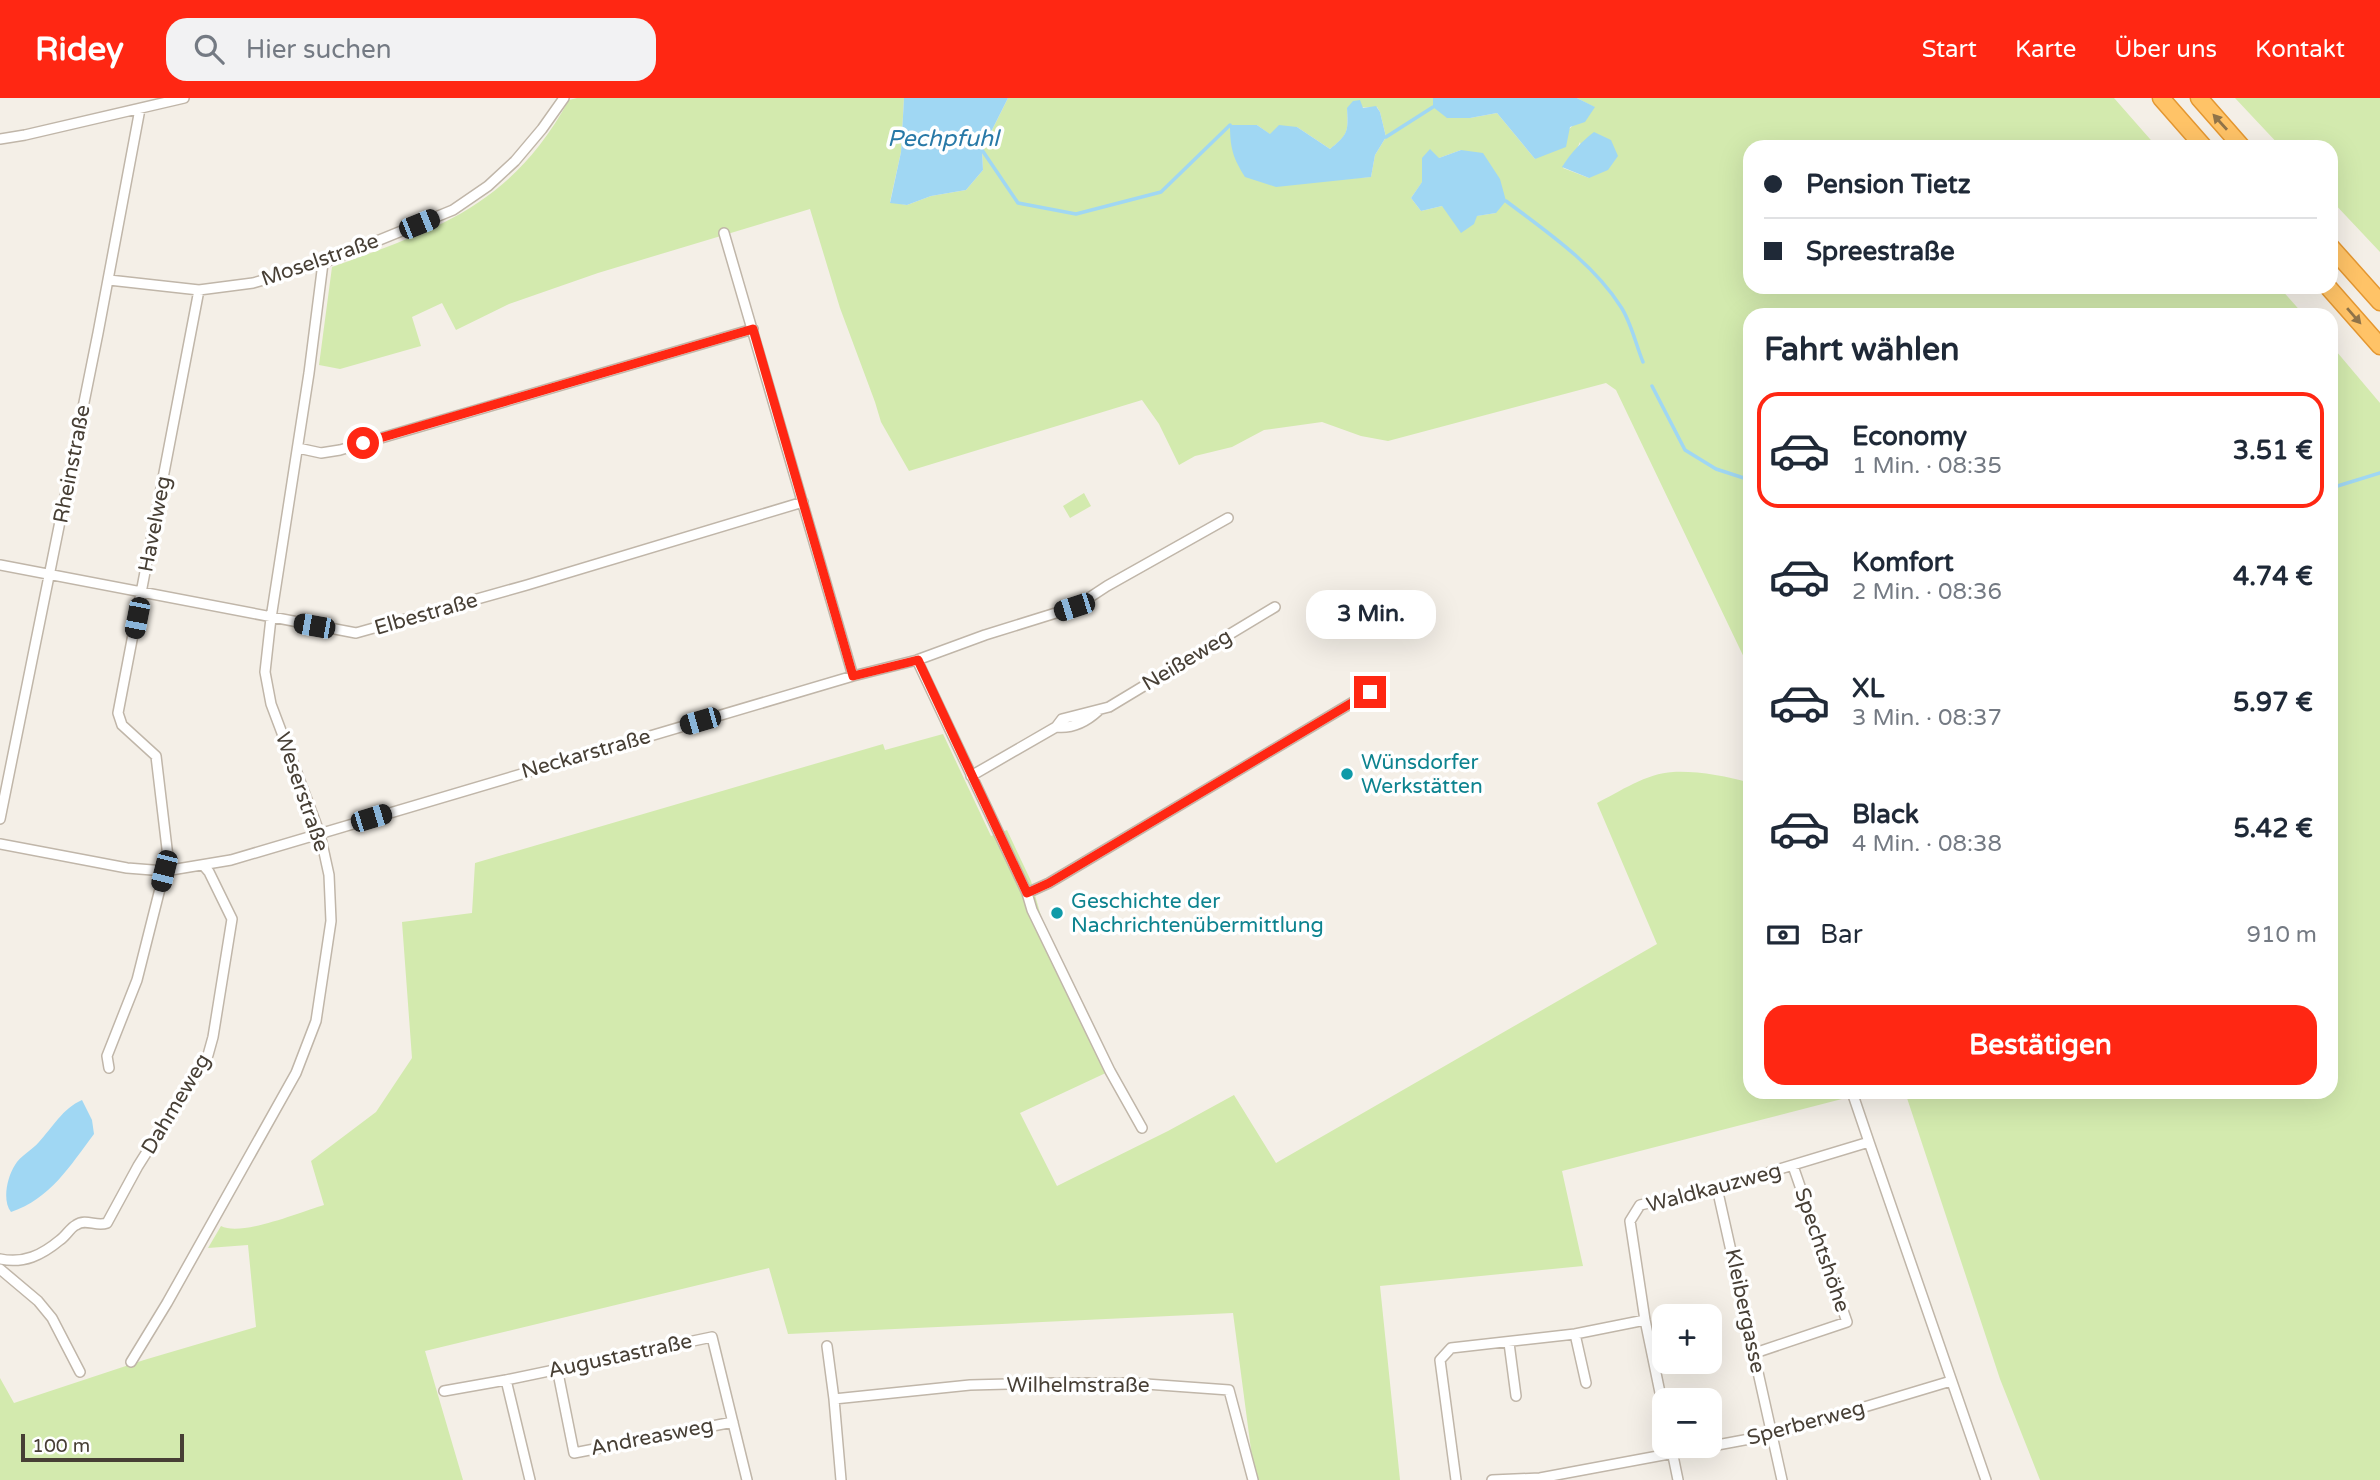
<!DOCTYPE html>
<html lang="de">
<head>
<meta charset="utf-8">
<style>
  body { margin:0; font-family:"Varela Round",sans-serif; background:#f2f2f3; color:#1f2937; height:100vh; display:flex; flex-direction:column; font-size:26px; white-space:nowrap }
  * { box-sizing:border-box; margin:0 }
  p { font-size:23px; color:#747a83 }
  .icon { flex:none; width:38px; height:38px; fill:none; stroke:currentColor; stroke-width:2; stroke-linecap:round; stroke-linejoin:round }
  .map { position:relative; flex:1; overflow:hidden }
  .drawer { position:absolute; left:1743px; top:210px; width:595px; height:791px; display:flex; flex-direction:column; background:#fff; border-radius:21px; box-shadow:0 7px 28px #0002 }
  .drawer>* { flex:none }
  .guide { position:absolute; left:1743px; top:42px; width:595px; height:154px; border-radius:21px; box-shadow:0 7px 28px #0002; display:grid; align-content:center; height:154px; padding:0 21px; background:#fff }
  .buttons { position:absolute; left:1652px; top:1206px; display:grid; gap:14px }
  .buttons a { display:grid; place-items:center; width:70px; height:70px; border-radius:14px; background:#fff; box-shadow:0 7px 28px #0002; font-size:35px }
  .scale { position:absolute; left:21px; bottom:18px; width:163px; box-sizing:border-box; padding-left:7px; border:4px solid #473f35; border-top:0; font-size:19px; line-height:24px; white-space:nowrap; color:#473f35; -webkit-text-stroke:5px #fff; paint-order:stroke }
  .end { position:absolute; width:32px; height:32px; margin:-16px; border:9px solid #ff2713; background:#fff; box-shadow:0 0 0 4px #fff }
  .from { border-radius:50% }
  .bubble { position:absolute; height:49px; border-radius:21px; background:#fff; box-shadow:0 7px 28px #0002; font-size:23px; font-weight:700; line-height:49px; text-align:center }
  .car { position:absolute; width:21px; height:42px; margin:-21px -10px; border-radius:9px; box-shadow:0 0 5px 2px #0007; background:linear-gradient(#222 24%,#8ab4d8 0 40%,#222 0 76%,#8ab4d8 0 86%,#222 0) }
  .guide b { display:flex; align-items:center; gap:24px; height:66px; font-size:26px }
  .guide b+b { border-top:2px solid #e0e1e3 }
  .guide i { width:18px; height:18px; background:#1f2937 }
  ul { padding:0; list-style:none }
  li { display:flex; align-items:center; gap:21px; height:116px; margin:0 14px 10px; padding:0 7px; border:4px solid transparent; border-radius:21px }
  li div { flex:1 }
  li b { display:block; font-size:26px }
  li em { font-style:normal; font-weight:700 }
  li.selected { border-color:#ff2713 }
  li>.icon { width:63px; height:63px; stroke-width:1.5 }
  h2 { padding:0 21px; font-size:32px; line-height:84px }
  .pay { display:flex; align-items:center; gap:18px; height:77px; padding:0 21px; font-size:26px }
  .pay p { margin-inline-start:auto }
  .button { display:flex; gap:14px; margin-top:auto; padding:14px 21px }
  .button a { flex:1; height:80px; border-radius:21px; background:#ff2713; color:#fff; font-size:28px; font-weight:700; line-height:80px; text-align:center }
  header { display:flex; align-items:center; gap:42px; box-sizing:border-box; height:98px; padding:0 35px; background:#ff2713; color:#fff }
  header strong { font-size:33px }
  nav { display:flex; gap:38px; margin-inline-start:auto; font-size:24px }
  .search { width:490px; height:63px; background:#f2f2f3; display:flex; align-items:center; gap:18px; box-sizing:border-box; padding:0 24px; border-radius:21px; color:#747a83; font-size:26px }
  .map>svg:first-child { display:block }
</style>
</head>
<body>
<header>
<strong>Ridey</strong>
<div class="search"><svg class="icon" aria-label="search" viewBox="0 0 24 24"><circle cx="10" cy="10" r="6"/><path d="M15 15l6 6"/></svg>Hier suchen</div>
<nav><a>Start</a><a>Karte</a><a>Über uns</a><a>Kontakt</a></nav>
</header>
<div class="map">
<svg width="2380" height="1382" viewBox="0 0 2380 1382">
  <rect width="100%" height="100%" fill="#f4efe7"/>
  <path fill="#d3eaae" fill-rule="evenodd" d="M577,0H904L901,54L890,104L907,107L931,98L966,92L983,72L982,52L1008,0H1433V9L1470,20L1497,15L1535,61L1594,9L1577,0H2114L2157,49H1750V189H2279L2304,217H1750V572L1616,292L1606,285L1388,343L1361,338L1322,324L1264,332L1232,349L1195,358L1179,367L1159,326L1142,302L909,373L881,324L875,304L840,210L810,111L598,175L509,206L456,232L442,205L412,219L421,248L340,271L319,267L332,169C440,130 510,108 569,2ZM1377,9L1380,14L1386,39L1375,57L1371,79L1327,82L1230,27H1257L1271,37L1297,29L1330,51C1349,36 1348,34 1347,10ZM1580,44L1589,80L1563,70C1568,59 1576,55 1580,44ZM1461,52L1496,115L1476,118L1442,108L1421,113L1411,100L1439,60Z
    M2235,0H2380V154L2331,102V49H2281Z
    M2331,247L2380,305V1382H2040L2000,1281L1905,994H2331Z
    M1084,395L1091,408L1070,420L1063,408Z
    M943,636L991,738L1007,732L1031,783L1052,857L1110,973L1020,1015L1057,1088L1168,1033L1234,997L1276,1065L1657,846L1597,705C1619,694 1647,675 1673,674C1698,673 1726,678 1750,685V994H1869L1562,1073L1583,1168L1380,1188L1400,1382H1255L1233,1215L788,1236L769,1170L425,1253L463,1382H0V1280L14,1305L144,1262L256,1229L248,1147L208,1150L221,1128C241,1139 300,1114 324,1107L311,1063L376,1014L412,960L402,824L472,815L475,765L883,646L885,652Z"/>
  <path fill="#a0d7f3" d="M904,0H1008L982,52L983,72L966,92L931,98L907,107L890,105L901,54Z
    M1433,0H1577L1595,9L1585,24L1570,29L1566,49L1535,61L1497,15L1470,20H1447L1433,9Z
    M1360,2L1363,10L1376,8L1380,14L1386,39L1375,57L1371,79L1276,89L1245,79C1233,60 1230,50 1230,27H1257L1270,36L1279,27L1297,29L1330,51C1349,36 1348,33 1347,10L1353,3Z
    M1594,34L1611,42L1618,58L1608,72L1589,80L1562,69C1570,56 1582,43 1594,34Z
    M1430,51L1439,60L1461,52L1483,55L1500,81L1506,103L1496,115L1477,118L1474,126L1461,135L1442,108L1421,113L1411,100L1422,84V60Z
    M82,1002L92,1022L94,1036C70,1068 50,1101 11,1114C2,1103 7,1079 15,1067C20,1058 32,1052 39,1044C52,1030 63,1010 82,1002Z"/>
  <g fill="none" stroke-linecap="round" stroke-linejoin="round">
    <path stroke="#a0d7f3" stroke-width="3.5" d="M1386,39L1433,9
      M982,52L1018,105L1076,116L1161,94L1230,27
      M1506,103C1547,134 1593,165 1621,209C1631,224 1636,247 1643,264
      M1652,288L1685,352L1716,371L1750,382
      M2331,390L2380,375"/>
    <g stroke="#c0b6a9" stroke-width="12">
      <path id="street" d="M0,41L25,37L184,0
        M724,135L853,578
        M109,182L199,192L253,185L323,165L453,112L488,88L515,63L542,31L564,0
        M298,350L321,355L340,352L753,231
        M0,467L356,535L527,487L803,404
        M917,562L1027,795L1032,812L1110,973L1142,1030
        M1056,629C1073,631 1086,624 1098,613
        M971,678L1056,629L1062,621L1109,609L1275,509
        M0,721L98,235L140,11
        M0,746L127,770L165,773L231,762L853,578L917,562L985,537L1075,509L1107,488L1228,420
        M1027,795L1049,785L1370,594
        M109,970L107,958L137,882L168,759L156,658L122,627L118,615L199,192
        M1852,994L1869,1044
        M1717,1090L1782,1382
        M0,1161C24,1166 42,1157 60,1142C66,1138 70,1130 76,1127C86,1120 96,1129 107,1125L138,1068L208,957L213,939L232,821L209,774L203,767
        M0,1171L38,1203L52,1220L80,1274
        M1575,1236L1586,1285
        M1509,1245L1516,1298
        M827,1248L834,1301
        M1755,1255L1847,1224L1793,1068
        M131,1264L167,1205L296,975L316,923L331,823L329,777L320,736L271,606L265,574L271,520L309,275L323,165
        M557,1270L574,1355L733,1324
        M444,1293L506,1282
        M1664,1314L1645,1222L1630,1123L1640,1107L1717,1090L1869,1044L1986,1382
        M1671,1348L1678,1382
        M530,1382L506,1282L712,1239L747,1382
        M841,1382L834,1301L970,1287L1054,1285H1132L1229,1292L1253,1382
        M1456,1382L1440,1262L1451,1250L1575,1236L1645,1222
        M1492,1382L1540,1380L1771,1337L1951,1283"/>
    </g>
    <g stroke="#e49731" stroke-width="19">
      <path id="highway" d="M2161,0L2204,49
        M2199,0L2242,49
        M2331,149L2380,204
        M2328,189L2380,248"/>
    </g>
    <use href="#street" stroke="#fff" stroke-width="9"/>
    <use href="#highway" stroke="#ffc367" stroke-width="16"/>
  </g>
  <defs><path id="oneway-solid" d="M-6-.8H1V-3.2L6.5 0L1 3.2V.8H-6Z" transform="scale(1.75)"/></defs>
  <g fill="#917449">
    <use href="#oneway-solid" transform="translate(2220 24) rotate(-132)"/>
    <use href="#oneway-solid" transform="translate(2354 218) rotate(49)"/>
  </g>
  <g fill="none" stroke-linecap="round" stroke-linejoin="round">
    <path stroke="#ff2713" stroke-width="9" d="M363,345L753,231L853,578L918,562L1027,795L1049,785L1370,594"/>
  </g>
  <g fill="#0f9aa8" stroke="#fff" stroke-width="2.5">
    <circle cx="1347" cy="676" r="7"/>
    <circle cx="1057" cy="815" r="7"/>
  </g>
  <g text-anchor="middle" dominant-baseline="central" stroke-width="7" stroke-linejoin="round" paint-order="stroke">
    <g font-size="21" fill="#473f35" stroke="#fff">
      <text transform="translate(320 162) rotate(-19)">Moselstraße</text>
      <text transform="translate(72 366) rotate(-79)">Rheinstraße</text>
      <text transform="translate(155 426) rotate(-79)">Havelweg</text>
      <text transform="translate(426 516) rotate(-16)">Elbestraße</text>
      <text transform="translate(1187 562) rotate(-31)">Neißeweg</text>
      <text transform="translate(586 656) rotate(-16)">Neckarstraße</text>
      <text transform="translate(302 694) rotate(71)">Weserstraße</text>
      <text transform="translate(176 1006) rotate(-59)">Dahmeweg</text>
      <text transform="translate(1714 1090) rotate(-15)">Waldkauzweg</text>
      <text transform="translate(1822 1152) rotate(71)">Spechtshöhe</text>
      <text transform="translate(1745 1213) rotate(78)">Kleibergasse</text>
      <text transform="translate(620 1258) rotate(-12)">Augustastraße</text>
      <text x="1078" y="1287">Wilhelmstraße</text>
      <text transform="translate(1806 1325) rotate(-15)">Sperberweg</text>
      <text transform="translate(652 1339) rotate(-11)">Andreasweg</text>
    </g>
    <g font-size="21" fill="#0d838f" stroke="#fff" text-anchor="start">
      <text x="1361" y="664">Wünsdorfer<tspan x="1361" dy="24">Werkstätten</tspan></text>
      <text x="1071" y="803">Geschichte der<tspan x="1071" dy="24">Nachrichtenübermittlung</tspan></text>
    </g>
    <g font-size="23" font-style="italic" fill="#2879a7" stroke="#fff">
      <text x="943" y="41">Pechpfuhl</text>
    </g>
  </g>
</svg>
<div class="buttons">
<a>+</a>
<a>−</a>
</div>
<div class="scale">100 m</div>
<i class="end from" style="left:363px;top:345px"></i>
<i class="end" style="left:1370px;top:594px"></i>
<div class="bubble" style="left:1306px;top:492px;width:130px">3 Min.</div>
<i class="car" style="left:419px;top:126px;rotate:68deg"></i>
<i class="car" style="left:1074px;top:509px;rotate:252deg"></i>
<i class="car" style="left:137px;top:520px;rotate:191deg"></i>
<i class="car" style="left:314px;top:528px;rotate:280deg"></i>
<i class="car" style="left:700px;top:623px;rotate:254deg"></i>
<i class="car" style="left:371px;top:720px;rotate:73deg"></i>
<i class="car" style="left:164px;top:773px;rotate:194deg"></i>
<div class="guide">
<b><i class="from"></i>Pension Tietz</b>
<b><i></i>Spreestraße</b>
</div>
<section class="drawer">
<h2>Fahrt wählen</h2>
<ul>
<li class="selected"><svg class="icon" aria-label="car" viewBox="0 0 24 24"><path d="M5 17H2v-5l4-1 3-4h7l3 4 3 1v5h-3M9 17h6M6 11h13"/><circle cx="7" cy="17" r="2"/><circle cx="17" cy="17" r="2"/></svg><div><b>Economy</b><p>1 Min. · 08:35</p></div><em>3.51 €</em></li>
<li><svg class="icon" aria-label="car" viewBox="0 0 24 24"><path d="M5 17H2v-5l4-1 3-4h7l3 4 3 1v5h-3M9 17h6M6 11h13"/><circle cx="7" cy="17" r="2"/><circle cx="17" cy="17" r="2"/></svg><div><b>Komfort</b><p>2 Min. · 08:36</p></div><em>4.74 €</em></li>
<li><svg class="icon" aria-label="car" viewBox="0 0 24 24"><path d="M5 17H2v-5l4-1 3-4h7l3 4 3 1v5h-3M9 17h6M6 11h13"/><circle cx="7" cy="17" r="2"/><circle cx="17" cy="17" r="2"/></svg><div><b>XL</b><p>3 Min. · 08:37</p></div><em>5.97 €</em></li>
<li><svg class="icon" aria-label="car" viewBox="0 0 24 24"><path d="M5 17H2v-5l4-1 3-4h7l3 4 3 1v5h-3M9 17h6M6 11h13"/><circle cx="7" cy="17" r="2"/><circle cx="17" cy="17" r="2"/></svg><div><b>Black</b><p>4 Min. · 08:38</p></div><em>5.42 €</em></li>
</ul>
<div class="pay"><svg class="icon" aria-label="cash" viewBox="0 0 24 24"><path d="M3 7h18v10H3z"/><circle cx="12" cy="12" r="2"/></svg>Bar<p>910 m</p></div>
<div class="button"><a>Bestätigen</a></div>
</section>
</div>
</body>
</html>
